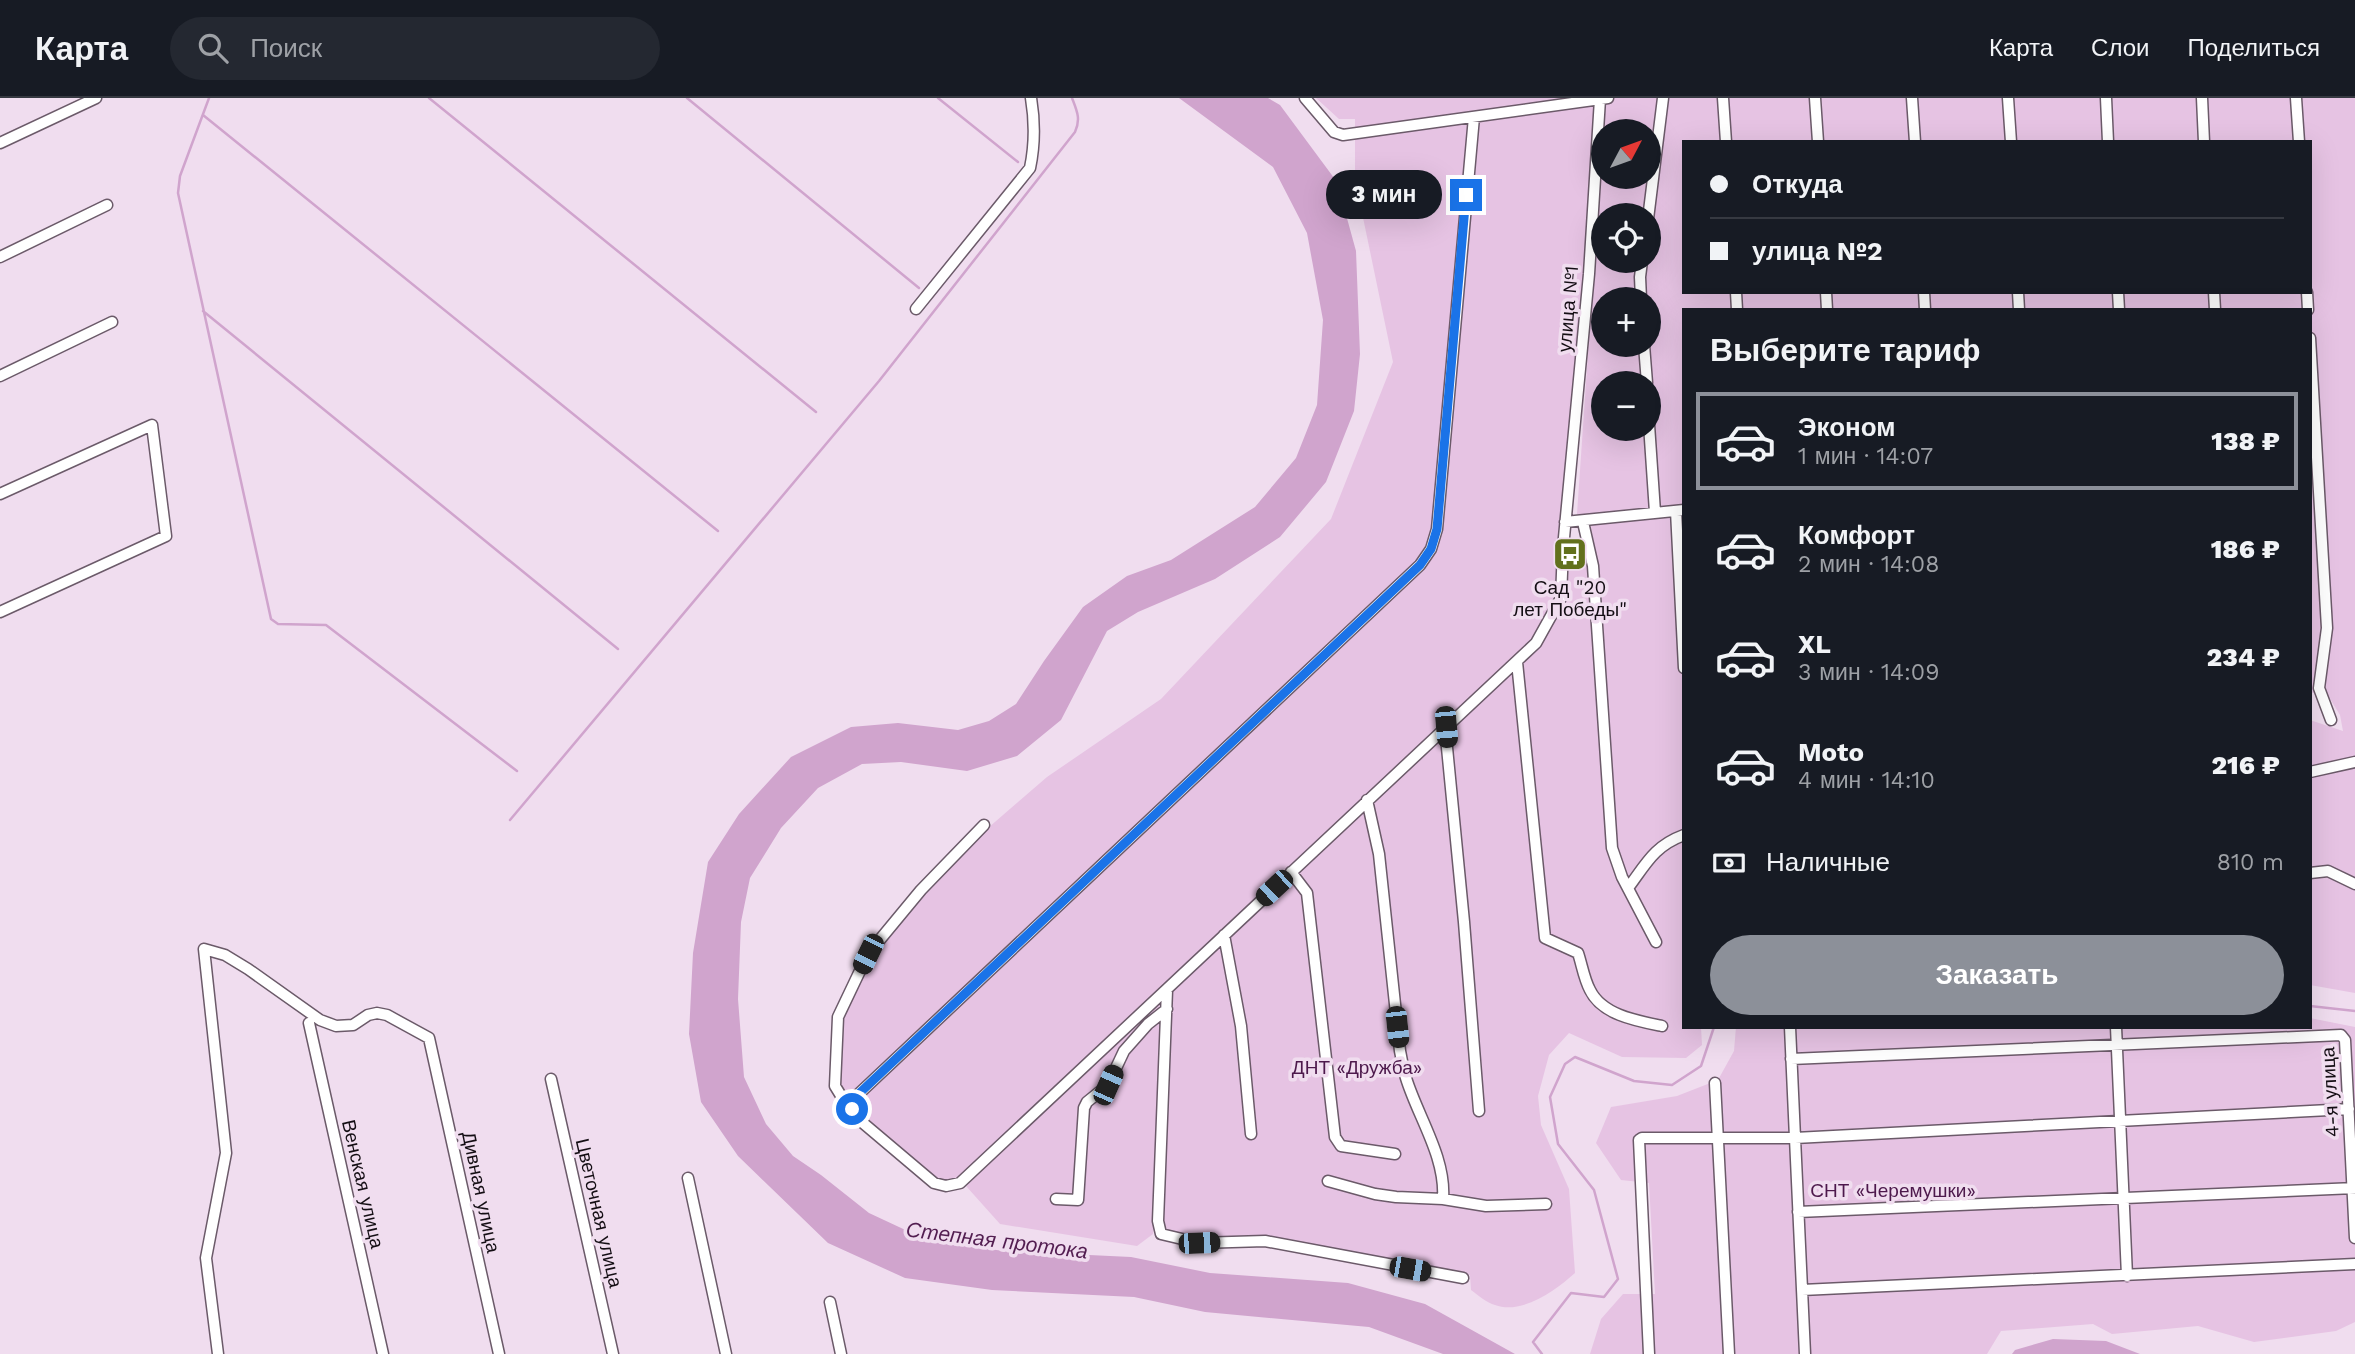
<!DOCTYPE html>
<html lang="ru">
<head>
<meta charset="utf-8">
<style>
  body { margin:0; font-family:"Work Sans",sans-serif; background:#242831; color:#f1f3f6; height:100vh; display:flex; flex-direction:column; font-size:26px; white-space:nowrap }
  * { box-sizing:border-box; margin:0 }
  p { font-size:23px; color:#9ea1a6 }
  .icon { flex:none; width:38px; height:38px; fill:none; stroke:currentColor; stroke-width:2; stroke-linecap:round; stroke-linejoin:round }
  .map { position:relative; flex:1; overflow:hidden }
  .side { position:absolute; left:1682px; top:210px; width:630px; height:721px; display:flex; flex-direction:column; background:#171b24; border-radius:0px; box-shadow:0 7px 28px #0002 }
  .side>* { flex:none }
  .hud { position:absolute; left:1682px; top:42px; width:630px; height:154px; border-radius:0px; box-shadow:0 7px 28px #0002; display:grid; align-content:center; height:154px; padding:0 28px; background:#171b24 }
  .needle { width:46px; rotate:49deg }
  .buttons { position:absolute; left:1591px; top:21px; display:grid; gap:14px }
  .buttons a { display:grid; place-items:center; width:70px; height:70px; border-radius:50%; background:#171b24; box-shadow:0 7px 28px #0002; font-size:35px }
  .end { position:absolute; width:32px; height:32px; margin:-16px; border:9px solid #1a73e8; background:#fff; box-shadow:0 0 0 4px #fff }
  .from { border-radius:50% }
  .bubble { position:absolute; height:49px; border-radius:24px; background:#171b24; box-shadow:0 7px 28px #0002; font-size:23px; font-weight:800; line-height:49px; text-align:center }
  .car { position:absolute; width:21px; height:42px; margin:-21px -10px; border-radius:9px; box-shadow:0 0 5px 2px #0007; background:linear-gradient(#222 24%,#8ab4d8 0 40%,#222 0 76%,#8ab4d8 0 86%,#222 0) }
  .hud b { display:flex; align-items:center; gap:24px; height:66px; font-size:26px }
  .hud b+b { border-top:2px solid #363941 }
  .hud i { width:18px; height:18px; background:#f1f3f6 }
  ul { padding:0; list-style:none }
  li { display:flex; align-items:center; gap:21px; height:98px; margin:0 14px 10px; padding:0 14px; border:4px solid transparent; border-radius:0px }
  li div { flex:1 }
  li b { display:block; font-size:26px }
  li em { font-style:normal; font-weight:800 }
  li.on { border-color:#8c9099 }
  li>.icon { width:63px; height:63px; stroke-width:1.5 }
  h2 { padding:0 28px; font-size:32px; line-height:84px }
  .pay { display:flex; align-items:center; gap:18px; height:77px; padding:0 28px; font-size:26px }
  .pay p { margin-inline-start:auto }
  .button { display:flex; gap:14px; margin-top:auto; padding:14px 28px }
  .button a { flex:1; height:80px; border-radius:42px; background:#8c9099; color:#fff; font-size:28px; font-weight:800; line-height:80px; text-align:center }
  header { display:flex; align-items:center; gap:42px; box-sizing:border-box; height:98px; padding:0 35px; background:#171b24; border-bottom:2px solid #363941 }
  header strong { font-size:33px }
  nav { display:flex; gap:38px; margin-inline-start:auto; font-size:24px }
  .search { width:490px; height:63px; background:#242831; display:flex; align-items:center; gap:18px; box-sizing:border-box; padding:0 24px; border-radius:38px; color:#9ea1a6; font-size:26px }
  .map>svg:first-child { display:block }
</style>
</head>
<body>
<header>
<strong>Карта</strong>
<div class="search"><svg class="icon" aria-label="search" viewBox="0 0 24 24"><circle cx="10" cy="10" r="6"/><path d="M15 15l6 6"/></svg>Поиск</div>
<nav><a>Карта</a><a>Слои</a><a>Поделиться</a></nav>
</header>
<div class="map">
<svg width="2355" height="1256" viewBox="0 0 2355 1256">
  <rect width="100%" height="100%" fill="#f0ddef"/>
  <path fill="#e6c3e3" fill-rule="evenodd" d="M1316,0H1659L1645,117H1603V163H1648C1649,108 1656,54 1666,0H2101L2104,44H1684V194H2113L2115,212H1684V929H1701L1702,947L1686,960L1622,959L1569,935L1549,957L1538,998L1541,1027L1569,1091L1575,1175C1556,1192 1522,1217 1495,1207C1487,1205 1478,1197 1471,1192L1470,1177L1371,1157L1260,1139L1205,1141L1154,1129L1153,1136L1137,1148L1000,1126L966,1088L1534,551L1566,505L1570,459L1596,457L1589,417L1577,416L1593,183L1583,185L1555,496L1539,532L1497,576L954,1083L940,1085L866,1023L838,988L842,920L871,861L925,797L988,730L1047,679L1161,601L1331,421L1393,264L1355,81V21H1339ZM1603,33H1648V79H1603ZM1603,201H1648V247H1603ZM1603,285H1648V331H1603Z
    M2111,0H2355V895L2310,887V622L2343,633L2340,617L2329,599L2310,594V212H2124L2123,194H2310V44H2114Z
    M2310,920L2355,929V1224L2336,1233L2254,1244L2198,1228L2112,1236L2093,1226L2001,1233L1987,1256H1590L1601,1221L1623,1196H1655L1649,1085L1621,1082L1596,1045L1611,1009L1677,998L1718,982L1734,953L1736,929H2310Z"/>
  <path fill="#d0a4cd" d="M1179,0H1268L1280,7L1337,84L1356,153L1360,256L1354,313L1326,384L1280,439L1215,481L1138,514L1107,533L1061,622L1017,658L967,673L901,664L862,666L818,690L781,730L750,780L741,824L738,901L744,979L766,1026L793,1058L821,1077L869,1115L929,1143L1004,1153L1131,1159L1210,1175L1348,1185L1425,1206L1515,1256H1443L1369,1229L1205,1214L1134,1199L992,1192L905,1180L828,1145L738,1058L701,1004L689,936L693,855L708,764L739,716L791,659L851,629L898,625L958,632L989,623L1016,606L1044,563L1083,509L1127,478L1171,462L1255,409L1296,360L1317,307L1323,222L1307,135L1273,69Z
    M2053,1241L2106,1243L2140,1256H2012L2015,1252Z"/>
  <g fill="none" stroke-linecap="round" stroke-linejoin="round">
    <path stroke="#d0a4cd" stroke-width="2.5" d="M209,0L180,78L178,95L271,521L278,526L326,527L517,673
      M429,0L816,314
      M687,0L919,190
      M938,0L1018,64
      M203,17L718,433
      M203,213L618,551
      M510,722L879,283L1075,34C1081,21 1077,13 1072,0
      M2310,908L2355,913
      M1542,1256L1533,1244L1571,1195L1604,1199L1618,1181L1594,1092L1558,1046L1550,999L1565,966L1575,959L1634,983L1672,987L1701,968L1714,929"/>
    <g stroke="#6b5a69" stroke-width="13">
      <path id="minor" d="M1305,0L1334,34L1343,37L1608,0
        M1723,0L1726,44
        M1815,0L1818,44
        M1912,0L1915,44
        M2008,0L2011,44
        M2106,0L2108,44
        M2202,0L2204,44
        M2296,0L2299,44
        M0,45L96,0
        M1648,121L1663,0
        M0,159L107,107
        M1736,194L1737,212
        M1826,194L1827,212
        M1924,194L1925,212
        M2018,194L2019,212
        M2118,194L2119,212
        M2214,194L2215,212
        M2307,194L2308,212
        M1641,201L1640,179L1642,163
        M916,211L1030,70C1035,46 1035,24 1031,0
        M2310,240L2327,530L2319,590L2331,622
        M1644,247L1647,285
        M0,278L112,224
        M1648,312L1655,414
        M0,396L152,327L166,438L0,514
        M1676,413L1684,570
        M1565,424L1684,412
        M1583,424L1593,468L1612,750L1622,779L1656,844
        M1517,564L1545,840L1578,855C1582,867 1584,881 1590,892C1602,917 1637,923 1662,928
        M1445,629L1464,824L1479,1013
        M2310,674L2355,664
        M1367,702L1379,756L1400,953C1402,962 1403,972 1406,980C1418,1019 1446,1059 1443,1101
        M984,727L921,792L868,856L838,919L835,988L843,1001L849,1005L863,1025L934,1085L946,1088L960,1085L1536,545L1561,500L1563,450L1589,176L1600,1
        M1291,774L1307,795L1335,1039L1341,1048L1395,1056
        M2310,775L2328,773L2355,786
        M1628,790C1646,766 1654,748 1684,737
        M1224,837L1241,928L1251,1036
        M1167,892L1158,1123L1161,1136L1199,1145L1265,1143L1463,1180
        M309,925L383,1256
        M2116,929L2127,1178
        M1791,961L2341,937L2345,942L2355,1140
        M551,981L613,1256
        M1715,985L1729,1256
        M849,1005L1420,467L1431,451L1437,431L1474,19
        M688,1080L726,1256
        M1328,1083L1375,1096L1396,1099L1443,1101L1486,1108L1546,1106
        M1056,1101L1078,1102L1084,1010L1087,1004L1108,987L1124,953L1148,926L1167,911
        M1798,1114L2355,1090
        M1802,1192L2355,1166
        M830,1204L841,1256
        M218,1256L206,1160L226,1055L204,851L225,857L248,871L320,922L336,928L353,927L368,917L377,915L387,917L429,940L499,1256
        M1649,1256L1639,1042L1642,1040H1795L1790,929
        M1805,1256L1795,1040L2349,1011"/>
    </g>
    <use href="#minor" stroke="#fff" stroke-width="10"/>
  </g>
  <g fill="none" stroke-linecap="round" stroke-linejoin="round">
    <path stroke="#1a73e8" stroke-width="9" d="M852,1011L849,1005L1420,467L1431,451L1437,431L1466,97"/>
  </g>
  <defs>
    <g id="bus-square" transform="scale(1.75)"><rect x="-9" y="-9" width="18" height="18" rx="4" fill="#62701c" stroke="#f0ddef"/><path d="M-5-6H5V4H4V6H2V4H-2V6H-4V4H-5ZM-3.5-4V0h7V-4ZM-3.5 1.2v1.5H-2V1.2ZM2 1.2v1.5H3.5V1.2Z" fill="#fff"/></g>
  </defs>
  <g fill-rule="evenodd">
    <use href="#bus-square" x="1570" y="456"/>
  </g>
  <g text-anchor="middle" dominant-baseline="central" stroke-width="7" stroke-linejoin="round" paint-order="stroke">
    <g font-size="19" fill="#140e14" stroke="#f0ddef">
      <text transform="translate(1568 211) rotate(-85)">улица №1</text>
      <text transform="translate(2330 994) rotate(-93)">4-я улица</text>
      <text transform="translate(363 1086) rotate(77)">Венская улица</text>
      <text transform="translate(481 1094) rotate(78)">Дивная улица</text>
      <text transform="translate(599 1115) rotate(77)">Цветочная улица</text>
    </g>
    <g font-size="19" fill="#140e14" stroke="#f0ddef">
      <text x="1570" y="489">Сад "20<tspan x="1570" dy="22">лет Победы"</tspan></text>
    </g>
    <g font-size="19" fill="#4d194c" stroke="#f0ddef">
      <text x="1357" y="969">ДНТ «Дружба»</text>
      <text x="1893" y="1092">СНТ «Черемушки»</text>
    </g>
    <g font-size="21" font-style="italic" fill="#531e51" stroke="#f0ddef">
      <text transform="translate(997 1142) rotate(7)">Степная протока</text>
    </g>
  </g>
</svg>
<div class="buttons">
<a><svg class="needle" viewBox="-14 -14 28 28"><path d="M0-13l5 13h-10z" fill="#e53935"/><path d="M0 13l5-13h-10z" fill="#9ea1a6"/></svg></a>
<a><svg class="icon" aria-label="locate" viewBox="0 0 24 24"><circle cx="12" cy="12" r="6"/><path d="M12 2v4M12 18v4M2 12h4M18 12h4"/></svg></a>
<a>+</a>
<a>−</a>
</div>
<i class="end from" style="left:852px;top:1011px"></i>
<i class="end" style="left:1466px;top:97px"></i>
<div class="bubble" style="left:1326px;top:72px;width:116px">3 мин</div>
<i class="car" style="left:1446px;top:629px;rotate:175deg"></i>
<i class="car" style="left:1274px;top:790px;rotate:227deg"></i>
<i class="car" style="left:868px;top:856px;rotate:206deg"></i>
<i class="car" style="left:1397px;top:929px;rotate:174deg"></i>
<i class="car" style="left:1108px;top:987px;rotate:24deg"></i>
<i class="car" style="left:1199px;top:1145px;rotate:88deg"></i>
<i class="car" style="left:1410px;top:1171px;rotate:100deg"></i>
<div class="hud">
<b><i class="from"></i>Откуда</b>
<b><i></i>улица №2</b>
</div>
<section class="side">
<h2>Выберите тариф</h2>
<ul>
<li class="on"><svg class="icon" aria-label="car" viewBox="0 0 24 24"><path d="M5 17H2v-5l4-1 3-4h7l3 4 3 1v5h-3M9 17h6M6 11h13"/><circle cx="7" cy="17" r="2"/><circle cx="17" cy="17" r="2"/></svg><div><b>Эконом</b><p>1 мин · 14:07</p></div><em>138 ₽</em></li>
<li><svg class="icon" aria-label="car" viewBox="0 0 24 24"><path d="M5 17H2v-5l4-1 3-4h7l3 4 3 1v5h-3M9 17h6M6 11h13"/><circle cx="7" cy="17" r="2"/><circle cx="17" cy="17" r="2"/></svg><div><b>Комфорт</b><p>2 мин · 14:08</p></div><em>186 ₽</em></li>
<li><svg class="icon" aria-label="car" viewBox="0 0 24 24"><path d="M5 17H2v-5l4-1 3-4h7l3 4 3 1v5h-3M9 17h6M6 11h13"/><circle cx="7" cy="17" r="2"/><circle cx="17" cy="17" r="2"/></svg><div><b>XL</b><p>3 мин · 14:09</p></div><em>234 ₽</em></li>
<li><svg class="icon" aria-label="car" viewBox="0 0 24 24"><path d="M5 17H2v-5l4-1 3-4h7l3 4 3 1v5h-3M9 17h6M6 11h13"/><circle cx="7" cy="17" r="2"/><circle cx="17" cy="17" r="2"/></svg><div><b>Moto</b><p>4 мин · 14:10</p></div><em>216 ₽</em></li>
</ul>
<div class="pay"><svg class="icon" aria-label="cash" viewBox="0 0 24 24"><path d="M3 7h18v10H3z"/><circle cx="12" cy="12" r="2"/></svg>Наличные<p>810 m</p></div>
<div class="button"><a>Заказать</a></div>
</section>
</div>
</body>
</html>
